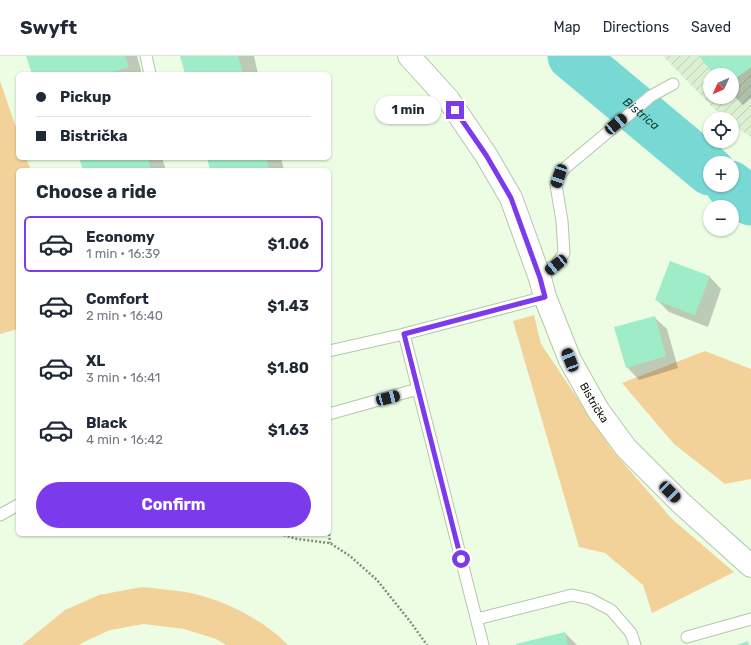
<!DOCTYPE html>
<html lang="en">
<head>
<meta charset="utf-8">
<style>
  body { margin:0; font-family:Rubik,sans-serif; background:#f2f2f3; color:#1f2937; height:100vh; display:flex; flex-direction:column; font-size:15px; white-space:nowrap }
  * { box-sizing:border-box; margin:0 }
  p { font-size:13px; color:#747a83 }
  .icon { flex:none; width:22px; height:22px; fill:none; stroke:currentColor; stroke-width:2; stroke-linecap:round; stroke-linejoin:round }
  .map { position:relative; flex:1; overflow:hidden }
  .sheet { position:absolute; left:16px; top:112px; width:315px; height:368px; display:flex; flex-direction:column; background:#fff; border-radius:6px; box-shadow:0 1px 3px #0004 }
  .sheet>* { flex:none }
  .hud { position:absolute; left:16px; top:16px; width:315px; height:88px; border-radius:6px; box-shadow:0 1px 3px #0004; display:grid; align-content:center; height:88px; padding:0 20px; background:#fff }
  .needle { width:26px; rotate:225deg }
  .tools { position:absolute; left:703px; top:12px; display:grid; gap:8px }
  .tools a { display:grid; place-items:center; width:36px; height:36px; border-radius:50%; background:#fff; box-shadow:0 1px 3px #0004; font-size:20px }
  .end { position:absolute; width:18px; height:18px; margin:-9px; border:5px solid #7c3aed; background:#fff; box-shadow:0 0 0 2px #fff }
  .from { border-radius:50% }
  .bubble { position:absolute; height:28px; border-radius:14px; background:#fff; box-shadow:0 1px 3px #0004; font-size:13px; font-weight:700; line-height:28px; text-align:center }
  .car { position:absolute; width:12px; height:24px; margin:-12px -6px; border-radius:5px; box-shadow:0 0 3px 1px #0007; background:linear-gradient(#222 24%,#8ab4d8 0 40%,#222 0 76%,#8ab4d8 0 86%,#222 0) }
  .hud b { display:flex; align-items:center; gap:14px; height:38px; font-size:15px }
  .hud b+b { border-top:1px solid #e0e1e3 }
  .hud i { width:10px; height:10px; background:#1f2937 }
  ul { padding:0; list-style:none }
  li { display:flex; align-items:center; gap:12px; height:56px; margin:0 8px 6px; padding:0 12px; border:2px solid transparent; border-radius:6px }
  li div { flex:1 }
  li b { display:block; font-size:15px }
  li em { font-style:normal; font-weight:700 }
  li.selected { border-color:#7c3aed }
  li>.icon { width:36px; height:36px; stroke-width:1.5 }
  h2 { padding:0 20px; font-size:18px; line-height:48px }
  .action { display:flex; gap:8px; margin-top:auto; padding:8px 20px }
  .action a { flex:1; height:46px; border-radius:24px; background:#7c3aed; color:#fff; font-size:16px; font-weight:700; line-height:46px; text-align:center }
  header { display:flex; align-items:center; gap:24px; box-sizing:border-box; height:56px; padding:0 20px; background:#fff; border-bottom:1px solid #e0e1e3 }
  header strong { font-size:19px }
  nav { display:flex; gap:22px; margin-inline-start:auto; font-size:14px }
  .map>svg:first-child { display:block }
</style>
</head>
<body>
<header>
<strong>Swyft</strong>
<nav><a>Map</a><a>Directions</a><a>Saved</a></nav>
</header>
<div class="map">
<svg width="751" height="589" viewBox="0 0 751 589">
  <defs>
    <pattern id="industrial-furrows" width="10" height="10" patternUnits="userSpaceOnUse"><rect width="10" height="10" fill="#dbefd1"/><path d="M-1 1l2-2M0 10L10 0M9 11l2-2" fill="none" stroke="#bbccb2"/></pattern>
  </defs>
  <rect width="100%" height="100%" fill="#ecfde4"/>
  <path fill="url(#industrial-furrows)" fill-rule="evenodd" d="M663,0H751V81L732,69V63H724ZM710,19H732V41H710Z"/>
  <path fill="#f3d299" d="M0,25L18,77V102H26L31,114H18V273L0,278Z
    M534,259L541,288L612,394L672,463L734,516L652,557L643,529L605,497L579,491L513,265Z
    M705,295L751,313V423L725,428L674,388L622,327Z
    M142,531C159,533 175,534 191,537C226,545 264,564 288,589H226L216,583L184,573L144,568L110,574L84,586L79,589H22L65,554L99,539Z"/>
  <path fill="#0003" d="M27,0H137L142,18H33Z
    M181,0H254L258,18H186Z
    M700,0H751V42L743,49L732,38V19H715Z
    M80,102H162L166,114H84Z
    M208,102H281L284,114H211Z
    M709,220L721,233L708,271L669,256L657,244Z
    M654,261L667,273L678,312L639,324L627,311Z
    M565,577L577,589H518Z"/>
  <g fill="none" stroke-linecap="round" stroke-linejoin="round">
    <g stroke="#78d9d4" stroke-width="49">
      <path id="s1" d="M572,0L710,115"/>
      <path d="M730,129L751,145"/>
    </g>
  </g>
  <path fill="#9fedc8" d="M26,0H125L129,11L106,18H32Z
    M180,0H238L243,18H185Z
    M699,0H751V11L732,26V19H714Z
    M79,102H148L151,114H83Z
    M207,102H266L269,114H210Z
    M670,205L710,220L695,259L655,244Z
    M655,260L666,300L626,312L614,271Z
    M565,576L568,589H516V588Z
    M748,585L749,589H737Z"/>
  <g fill="none" stroke-linecap="round" stroke-linejoin="round">
    <g stroke="#b6c6ae" stroke-width="13">
      <path id="lane" d="M146,0L150,18
        M540,222L556,209L564,197L562,165L556,129L559,120L565,112L651,40L673,28
        M404,278L483,589
        M329,295L404,278L545,241
        M329,358L418,333
        M0,459L18,449
        M477,563L572,539L590,543L611,554L631,577L635,589
        M687,581L751,563"/>
    </g>
    <g stroke="#b6c6ae" stroke-width="24">
      <g id="street">
        <path id="s2" d="M409,0L448,43L486,99L511,142L540,222L545,241L570,304L598,354L626,392L681,447L751,510"/>
      </g>
    </g>
    <path stroke="#828e7d" stroke-width="2.5" stroke-dasharray="2 2" stroke-linecap="butt" d="M280,478L297,483L330,487L350,500L377,524L409,564L427,589
      M329,478L330,487"/>
    <use href="#lane" stroke="#fff" stroke-width="11"/>
    <use href="#street" stroke="#fff" stroke-width="22"/>
  </g>
  <g fill="none" stroke-linecap="round" stroke-linejoin="round">
    <path stroke="#7c3aed" stroke-width="5" d="M455,54L486,99L511,142L540,222L545,241L404,278L461,503"/>
  </g>
  <g text-anchor="middle" dominant-baseline="central" stroke-width="3.5" stroke-linejoin="round" paint-order="stroke">
    <g font-size="11" fill="#090f07" stroke="#fff">
      <text stroke="none"><textPath href="#s2" startOffset="397">Bistrička</textPath></text>
    </g>
    <g font-size="12" font-style="italic" fill="#0c3b39" stroke="#fff">
      <text stroke="none"><textPath href="#s1" startOffset="90">Bistrica</textPath></text>
    </g>
  </g>
</svg>
<div class="tools">
<a><svg class="needle" viewBox="-14 -14 28 28"><path d="M0-13l5 13h-10z" fill="#e53935"/><path d="M0 13l5-13h-10z" fill="#747a83"/></svg></a>
<a><svg class="icon" aria-label="locate" viewBox="0 0 24 24"><circle cx="12" cy="12" r="6"/><path d="M12 2v4M12 18v4M2 12h4M18 12h4"/></svg></a>
<a>+</a>
<a>−</a>
</div>
<i class="end from" style="left:461px;top:503px"></i>
<i class="end" style="left:455px;top:54px"></i>
<div class="bubble" style="left:375px;top:40px;width:66px">1 min</div>
<i class="car" style="left:616px;top:68px;rotate:50deg"></i>
<i class="car" style="left:559px;top:120px;rotate:199deg"></i>
<i class="car" style="left:556px;top:209px;rotate:231deg"></i>
<i class="car" style="left:570px;top:304px;rotate:339deg"></i>
<i class="car" style="left:388px;top:342px;rotate:75deg"></i>
<i class="car" style="left:670px;top:436px;rotate:135deg"></i>
<div class="hud">
<b><i class="from"></i>Pickup</b>
<b><i></i>Bistrička</b>
</div>
<section class="sheet">
<h2>Choose a ride</h2>
<ul>
<li class="selected"><svg class="icon" aria-label="car" viewBox="0 0 24 24"><path d="M5 17H2v-5l4-1 3-4h7l3 4 3 1v5h-3M9 17h6M6 11h13"/><circle cx="7" cy="17" r="2"/><circle cx="17" cy="17" r="2"/></svg><div><b>Economy</b><p>1 min · 16:39</p></div><em>$1.06</em></li>
<li><svg class="icon" aria-label="car" viewBox="0 0 24 24"><path d="M5 17H2v-5l4-1 3-4h7l3 4 3 1v5h-3M9 17h6M6 11h13"/><circle cx="7" cy="17" r="2"/><circle cx="17" cy="17" r="2"/></svg><div><b>Comfort</b><p>2 min · 16:40</p></div><em>$1.43</em></li>
<li><svg class="icon" aria-label="car" viewBox="0 0 24 24"><path d="M5 17H2v-5l4-1 3-4h7l3 4 3 1v5h-3M9 17h6M6 11h13"/><circle cx="7" cy="17" r="2"/><circle cx="17" cy="17" r="2"/></svg><div><b>XL</b><p>3 min · 16:41</p></div><em>$1.80</em></li>
<li><svg class="icon" aria-label="car" viewBox="0 0 24 24"><path d="M5 17H2v-5l4-1 3-4h7l3 4 3 1v5h-3M9 17h6M6 11h13"/><circle cx="7" cy="17" r="2"/><circle cx="17" cy="17" r="2"/></svg><div><b>Black</b><p>4 min · 16:42</p></div><em>$1.63</em></li>
</ul>
<div class="action"><a>Confirm</a></div>
</section>
</div>
</body>
</html>
